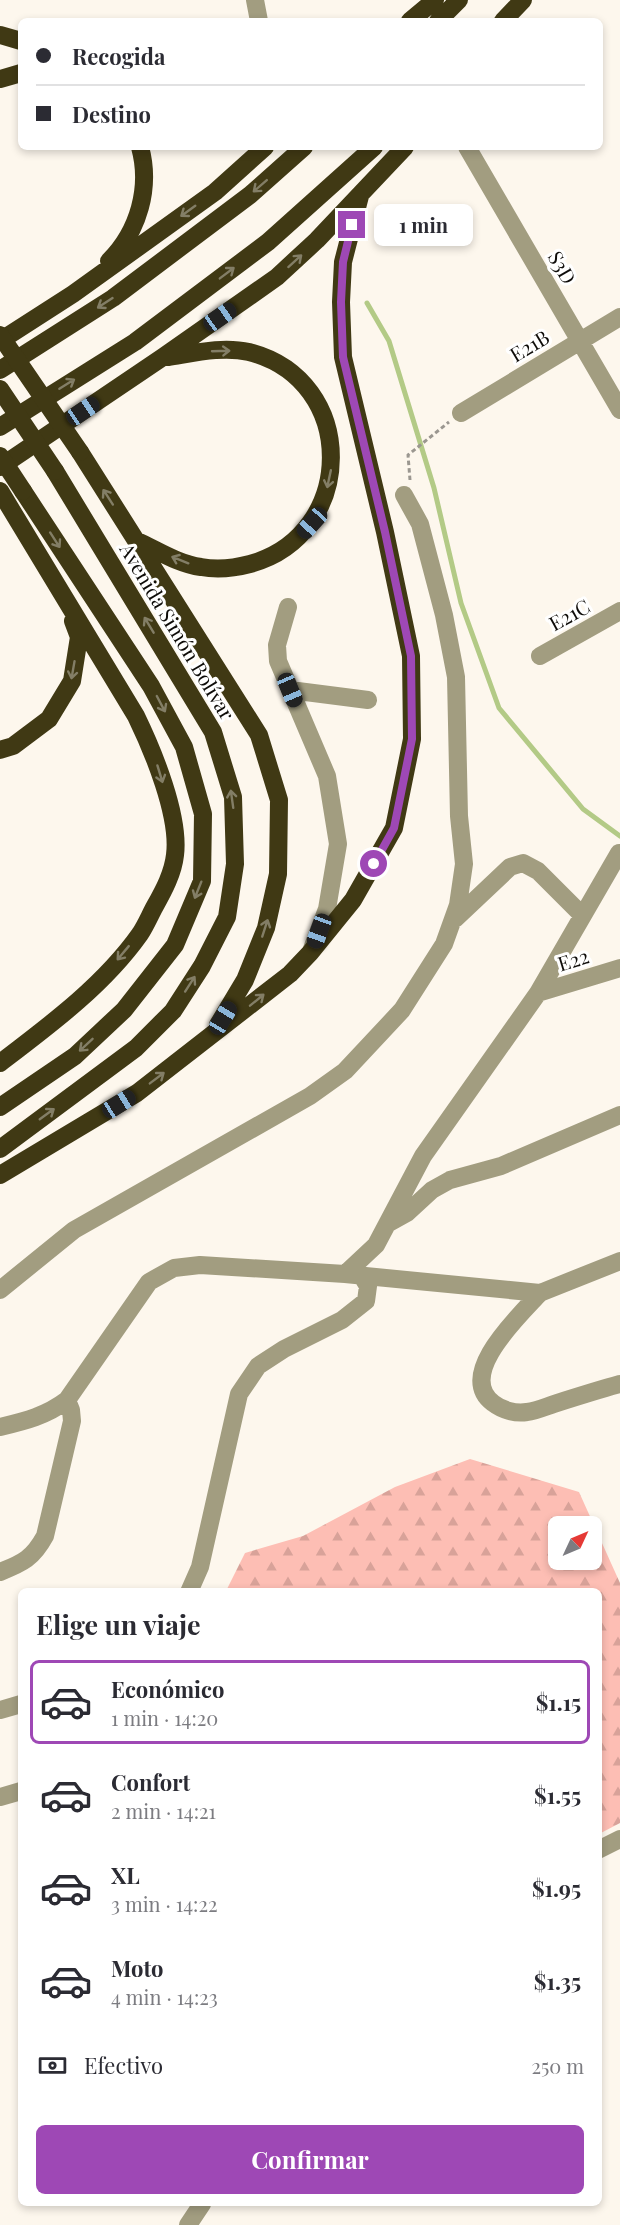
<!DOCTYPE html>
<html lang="es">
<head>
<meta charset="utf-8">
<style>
  body { margin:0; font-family:"Playfair Display",serif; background:#f7f7f7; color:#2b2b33; height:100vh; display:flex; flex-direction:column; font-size:22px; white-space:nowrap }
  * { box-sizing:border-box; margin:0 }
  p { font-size:20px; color:#7c7c81 }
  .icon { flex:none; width:33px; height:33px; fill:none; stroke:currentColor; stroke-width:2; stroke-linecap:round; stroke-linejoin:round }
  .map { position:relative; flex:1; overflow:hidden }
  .drawer { position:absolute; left:18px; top:1588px; width:584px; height:618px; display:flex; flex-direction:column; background:#fff; border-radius:9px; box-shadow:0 3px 9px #0003 }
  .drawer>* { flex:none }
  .banner { position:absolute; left:18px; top:18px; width:585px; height:132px; border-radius:9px; box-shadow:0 3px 9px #0003; display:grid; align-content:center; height:132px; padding:0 18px; background:#fff }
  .needle { width:39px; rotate:46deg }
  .fabs { position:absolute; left:548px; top:1516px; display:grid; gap:12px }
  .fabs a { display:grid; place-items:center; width:54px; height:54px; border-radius:9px; background:#fff; box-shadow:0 3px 9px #0003; font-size:30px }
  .end { position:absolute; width:27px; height:27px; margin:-14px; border:8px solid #9e48b5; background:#fff; box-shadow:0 0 0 3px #fff }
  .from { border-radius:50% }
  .bubble { position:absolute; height:42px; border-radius:9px; background:#fff; box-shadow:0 3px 9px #0003; font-size:20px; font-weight:700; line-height:42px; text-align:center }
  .car { position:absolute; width:18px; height:36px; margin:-18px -9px; border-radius:8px; box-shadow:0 0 4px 2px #0007; background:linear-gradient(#222 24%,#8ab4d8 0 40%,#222 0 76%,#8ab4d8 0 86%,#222 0) }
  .banner b { display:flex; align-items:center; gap:21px; height:57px; font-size:22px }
  .banner b+b { border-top:2px solid #e1e1e2 }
  .banner i { width:15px; height:15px; background:#2b2b33 }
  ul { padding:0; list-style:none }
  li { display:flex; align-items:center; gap:18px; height:84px; margin:0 12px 9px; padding:0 6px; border:3px solid transparent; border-radius:9px }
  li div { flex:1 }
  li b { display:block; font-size:22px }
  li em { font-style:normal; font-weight:700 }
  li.current { border-color:#9e48b5 }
  li>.icon { width:54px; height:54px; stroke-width:1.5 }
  h2 { padding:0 18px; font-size:27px; line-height:72px }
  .pay { display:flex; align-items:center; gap:15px; height:66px; padding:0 18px; font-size:22px }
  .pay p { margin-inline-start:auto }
  .button { display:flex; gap:12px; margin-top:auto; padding:12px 18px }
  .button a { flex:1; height:69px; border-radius:9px; background:#9e48b5; color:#fff; font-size:24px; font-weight:700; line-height:69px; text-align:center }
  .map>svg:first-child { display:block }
</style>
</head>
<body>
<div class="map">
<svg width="620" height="2225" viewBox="0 0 620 2225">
  <defs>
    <pattern id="forest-firs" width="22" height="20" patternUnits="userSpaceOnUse" patternTransform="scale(1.5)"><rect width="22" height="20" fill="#fdbeb4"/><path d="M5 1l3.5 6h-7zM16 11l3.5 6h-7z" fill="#d8a299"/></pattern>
  </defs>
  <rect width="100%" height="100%" fill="#fdf7ed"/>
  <path fill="url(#forest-firs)" fill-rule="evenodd" d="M470,1459L579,1492L620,1583V1823L599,1834L598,1592L226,1591L245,1553L303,1536L395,1487ZM558,1527H591V1560H558Z"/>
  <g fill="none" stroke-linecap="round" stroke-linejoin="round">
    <path stroke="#b3ca86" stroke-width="5" d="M367,303L389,341L434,488L461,603L499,708L583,809L620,836"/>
    <path stroke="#9b9790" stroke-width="3" stroke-dasharray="4.5 3" stroke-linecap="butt" d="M410,480L408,455L449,422"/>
    <path stroke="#a29d80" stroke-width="18" d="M255,0L259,21
      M467,147L620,410
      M461,413L620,317
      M288,607L277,645L278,661L327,776L338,844L327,909L312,949
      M540,656L620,611
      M290,690L368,700
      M455,919L510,867L523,863L538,871L582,915
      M538,993L620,968
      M389,1223L407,1213L432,1190L450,1180L501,1166L620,1115
      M345,1274L376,1245L423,1156L538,993L619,853
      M0,1290L74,1230L310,1096L345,1071L402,1010L444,944L458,905L464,864L459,816L456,677L444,615L420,524L404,495
      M540,1293C520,1315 455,1375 493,1403C502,1410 515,1414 527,1412C536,1411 545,1407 554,1404C576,1397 598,1390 620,1384
      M0,1427C25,1421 46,1416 67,1400L149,1282L174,1268L200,1265L345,1274L540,1293L620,1261
      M0,1572C23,1563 33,1558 45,1536L72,1421L71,1410L67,1400
      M189,1592L200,1567L239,1394L258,1366L284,1349L342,1320L366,1301L368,1286L362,1276
      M0,1710L21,1704
      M0,1797L21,1791
      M598,1850L620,1839
      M188,2225L202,2204"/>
    <path stroke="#403914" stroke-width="18" d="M410,21L435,0
      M438,21L459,0
      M503,21L523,0
      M0,35L21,41
      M0,79L21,73
      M109,261C139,231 151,187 140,147
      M0,341L73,294L215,192L265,147
      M0,370L113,298L250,195L304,147
      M0,427L135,342L268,242L374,147
      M80,452L259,735L279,800L278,874L266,928L245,980L218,1025
      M0,467L163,357L277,277L317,240L405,147
      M0,491L136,716C153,751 180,816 175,855C173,873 164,890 155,906C150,915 146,925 140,934C104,985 50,1025 0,1063
      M137,541C157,550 178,564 201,567C217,570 235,568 250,564C357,535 359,380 249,352C223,346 194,353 168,357
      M0,750L13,746L49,719L72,681L79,637L73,621
      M0,1107L75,1056L124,1010L175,945L202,881L203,814L184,747L151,686L23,491
      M0,1149L136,1048L173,1011L202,966L227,917L235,864L233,797L213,732L55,471
      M0,1175L137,1093L290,974L310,953L353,900L394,828L412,739L411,656L385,532L343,357L341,302L343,262L360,196"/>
    <path stroke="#403914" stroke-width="18" d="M0,335L80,452
      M0,389L55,471
      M0,456L23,491"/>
  </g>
  <defs><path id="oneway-shaft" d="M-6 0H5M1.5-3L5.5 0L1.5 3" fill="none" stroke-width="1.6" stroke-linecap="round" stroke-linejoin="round" transform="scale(1.5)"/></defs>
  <g stroke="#837e66">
    <use href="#oneway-shaft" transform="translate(260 186) rotate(139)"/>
    <use href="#oneway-shaft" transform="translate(188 211) rotate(144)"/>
    <use href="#oneway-shaft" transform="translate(295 261) rotate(-42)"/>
    <use href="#oneway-shaft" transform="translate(227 273) rotate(-37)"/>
    <use href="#oneway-shaft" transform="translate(105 303) rotate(147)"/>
    <use href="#oneway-shaft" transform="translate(221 351) rotate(-2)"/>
    <use href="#oneway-shaft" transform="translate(67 384) rotate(-32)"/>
    <use href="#oneway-shaft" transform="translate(329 479) rotate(102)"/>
    <use href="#oneway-shaft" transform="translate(108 497) rotate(-123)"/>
    <use href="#oneway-shaft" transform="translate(55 540) rotate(57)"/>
    <use href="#oneway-shaft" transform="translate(180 560) rotate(-158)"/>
    <use href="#oneway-shaft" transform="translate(149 625) rotate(-121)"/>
    <use href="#oneway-shaft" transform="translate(73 670) rotate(100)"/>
    <use href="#oneway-shaft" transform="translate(161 704) rotate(62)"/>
    <use href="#oneway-shaft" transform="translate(160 774) rotate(73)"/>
    <use href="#oneway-shaft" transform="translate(232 799) rotate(-98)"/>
    <use href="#oneway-shaft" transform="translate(198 890) rotate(112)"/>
    <use href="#oneway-shaft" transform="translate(265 928) rotate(-72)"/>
    <use href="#oneway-shaft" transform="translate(123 953) rotate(130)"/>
    <use href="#oneway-shaft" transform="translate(190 984) rotate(-57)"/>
    <use href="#oneway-shaft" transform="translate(257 1000) rotate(-39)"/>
    <use href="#oneway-shaft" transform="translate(86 1045) rotate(137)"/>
    <use href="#oneway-shaft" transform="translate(157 1078) rotate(-37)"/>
    <use href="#oneway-shaft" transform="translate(47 1114) rotate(-36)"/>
  </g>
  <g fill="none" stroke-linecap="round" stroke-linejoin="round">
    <path stroke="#9e48b5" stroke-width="8" d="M352,225L343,262L341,302L343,357L385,532L411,656L412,739L394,828L374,864"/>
  </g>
  <g text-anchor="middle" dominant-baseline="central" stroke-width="6" stroke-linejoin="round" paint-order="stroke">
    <g font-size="20" fill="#0e0c09" stroke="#fff">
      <text transform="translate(563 267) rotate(60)">S3D</text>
      <text transform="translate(529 345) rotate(-31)">E21B</text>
      <text transform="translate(569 614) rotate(-29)">E21C</text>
      <text transform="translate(178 631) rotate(59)">Avenida Simón Bolívar</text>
      <text transform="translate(573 959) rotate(-17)">E22</text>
    </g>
  </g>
</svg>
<div class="fabs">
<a><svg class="needle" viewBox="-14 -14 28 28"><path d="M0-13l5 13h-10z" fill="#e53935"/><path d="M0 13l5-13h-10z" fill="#7c7c81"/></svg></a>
</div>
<i class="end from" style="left:374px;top:864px"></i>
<i class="end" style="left:352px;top:225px"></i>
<div class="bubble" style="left:374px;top:204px;width:99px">1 min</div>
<i class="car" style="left:220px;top:317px;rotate:55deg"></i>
<i class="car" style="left:83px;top:411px;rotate:56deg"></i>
<i class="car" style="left:312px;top:523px;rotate:222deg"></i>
<i class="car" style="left:290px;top:690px;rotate:157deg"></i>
<i class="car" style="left:319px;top:931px;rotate:200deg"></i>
<i class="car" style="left:223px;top:1018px;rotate:31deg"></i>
<i class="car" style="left:119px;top:1104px;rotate:58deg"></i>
<div class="banner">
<b><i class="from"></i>Recogida</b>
<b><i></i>Destino</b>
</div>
<section class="drawer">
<h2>Elige un viaje</h2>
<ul>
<li class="current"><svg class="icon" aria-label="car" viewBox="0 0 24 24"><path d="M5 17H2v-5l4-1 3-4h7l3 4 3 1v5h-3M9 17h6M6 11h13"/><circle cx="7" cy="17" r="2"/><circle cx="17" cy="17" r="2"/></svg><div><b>Económico</b><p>1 min · 14:20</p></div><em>$1.15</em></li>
<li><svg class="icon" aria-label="car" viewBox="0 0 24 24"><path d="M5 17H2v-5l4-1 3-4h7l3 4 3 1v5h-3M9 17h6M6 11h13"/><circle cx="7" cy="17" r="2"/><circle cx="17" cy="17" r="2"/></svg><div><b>Confort</b><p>2 min · 14:21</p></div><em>$1.55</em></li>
<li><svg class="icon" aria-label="car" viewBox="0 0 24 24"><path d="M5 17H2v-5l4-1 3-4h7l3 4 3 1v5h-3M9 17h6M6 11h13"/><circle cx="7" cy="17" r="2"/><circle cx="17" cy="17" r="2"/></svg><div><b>XL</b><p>3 min · 14:22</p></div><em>$1.95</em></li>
<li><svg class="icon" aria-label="car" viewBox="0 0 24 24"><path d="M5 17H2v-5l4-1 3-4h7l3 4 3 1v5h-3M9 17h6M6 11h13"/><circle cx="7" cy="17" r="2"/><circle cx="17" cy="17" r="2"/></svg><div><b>Moto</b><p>4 min · 14:23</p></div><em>$1.35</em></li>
</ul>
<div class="pay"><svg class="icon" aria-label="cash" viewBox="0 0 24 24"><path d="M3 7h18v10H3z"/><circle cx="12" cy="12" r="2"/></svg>Efectivo<p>250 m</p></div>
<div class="button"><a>Confirmar</a></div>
</section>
</div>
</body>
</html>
